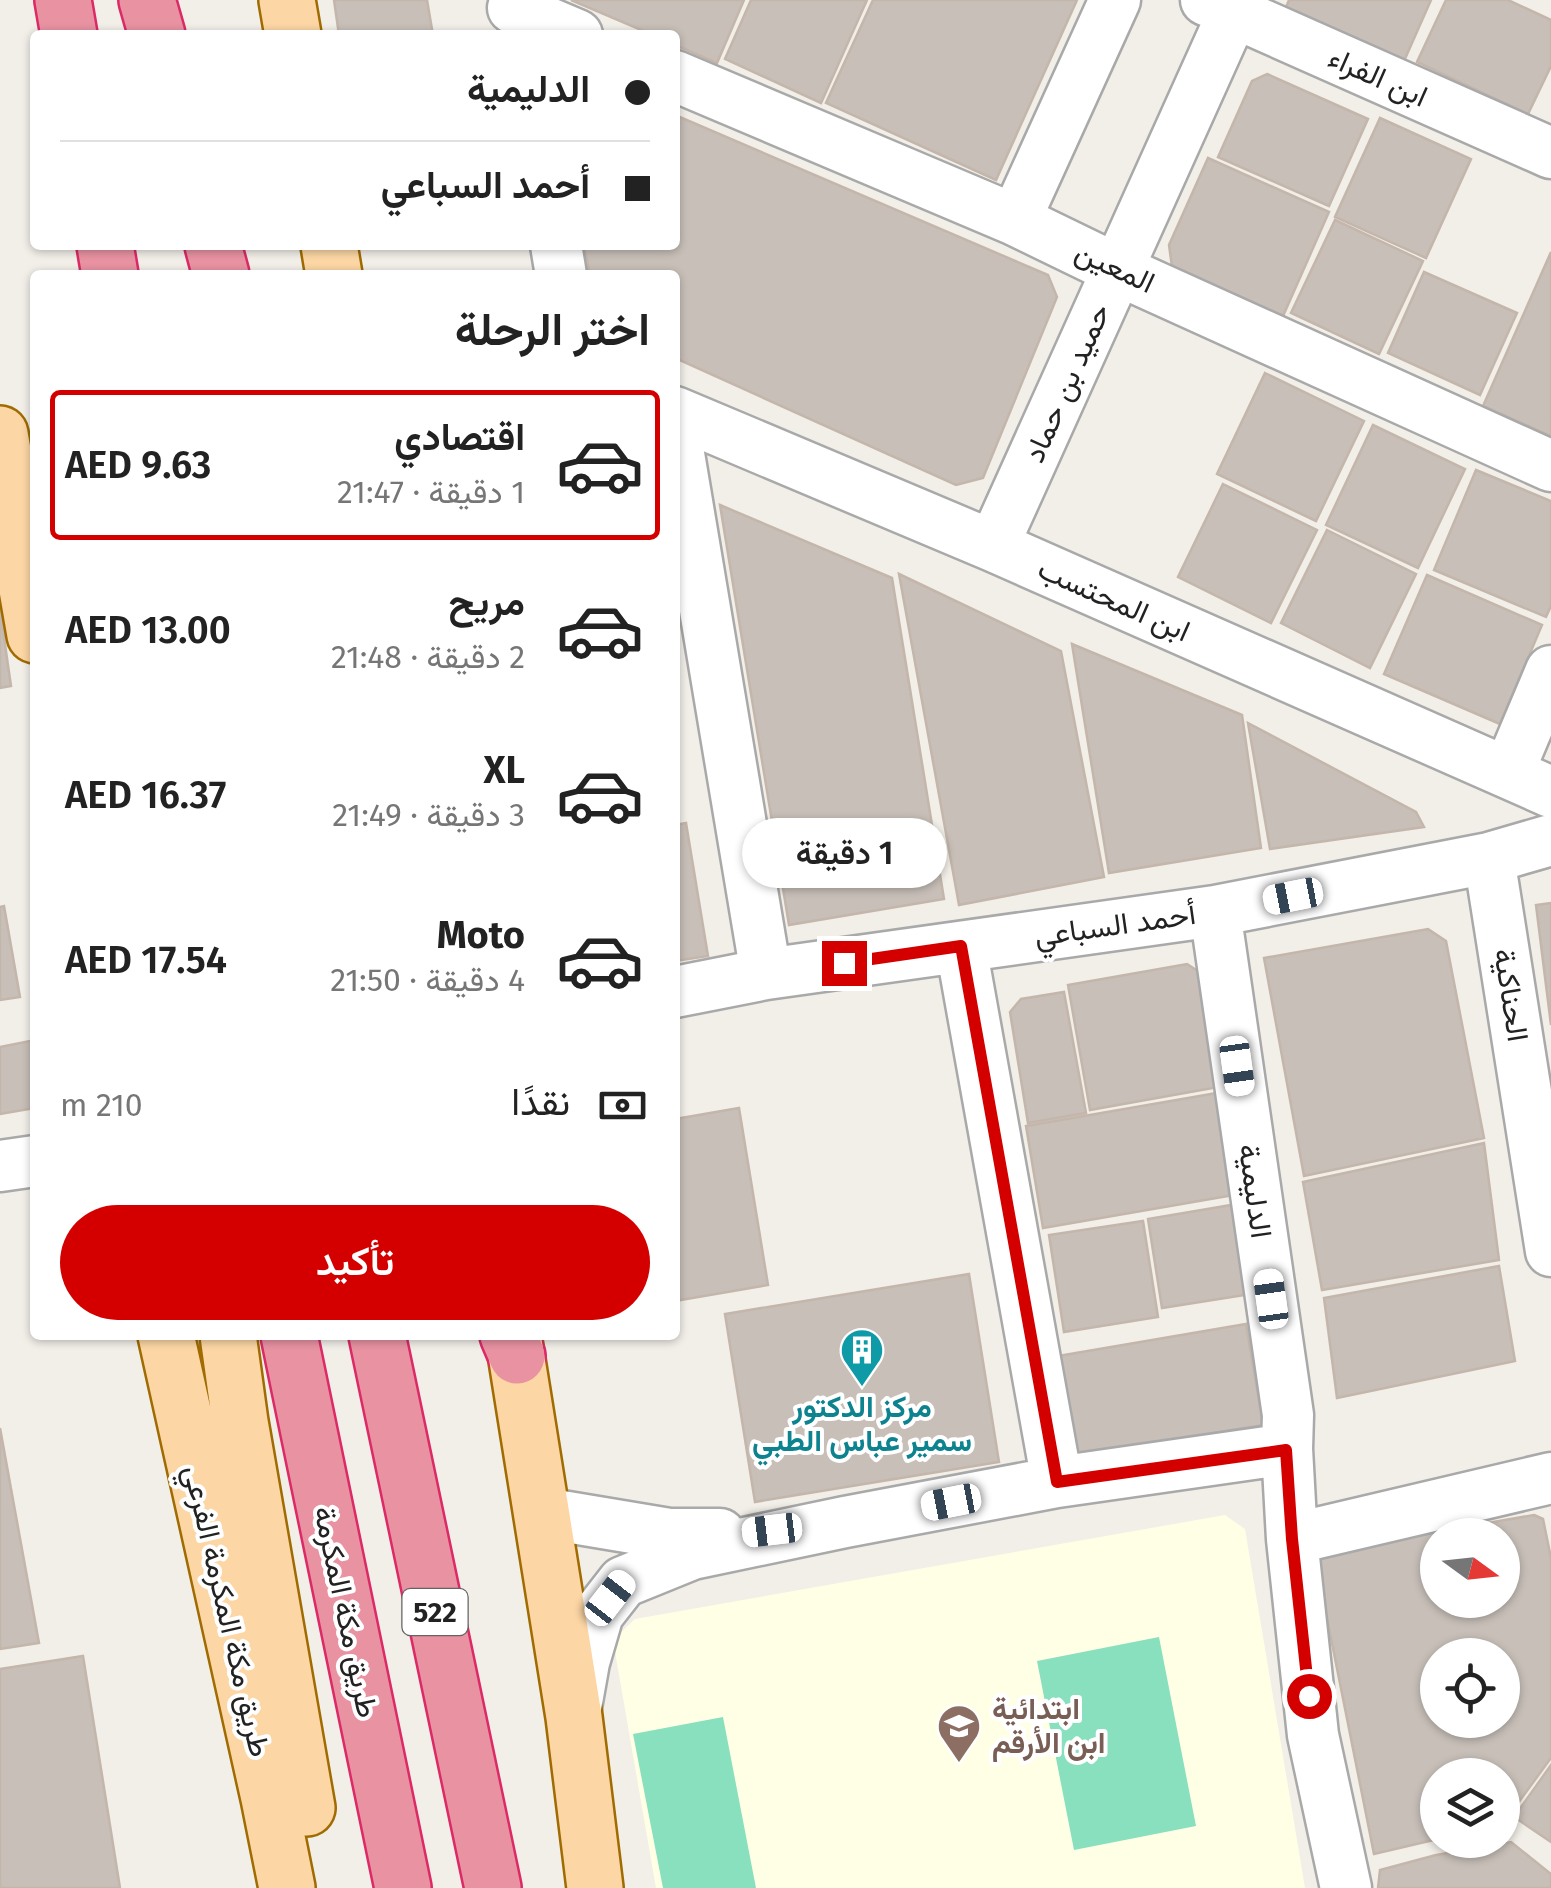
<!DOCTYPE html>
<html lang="ar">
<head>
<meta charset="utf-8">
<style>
  body { margin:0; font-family:"Fira Sans",Vazirmatn,sans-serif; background:#f6f6f6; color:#222; direction:rtl; height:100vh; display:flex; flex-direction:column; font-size:38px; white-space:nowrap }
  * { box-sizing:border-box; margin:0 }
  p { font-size:32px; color:#767676 }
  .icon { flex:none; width:55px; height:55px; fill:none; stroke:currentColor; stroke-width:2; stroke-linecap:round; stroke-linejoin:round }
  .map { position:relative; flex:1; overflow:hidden; direction:ltr }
  .panel { position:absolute; left:30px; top:270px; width:650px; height:1070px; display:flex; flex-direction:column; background:#fff; border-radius:10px; box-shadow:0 2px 8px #0004; direction:rtl }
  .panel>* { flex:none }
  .guide { position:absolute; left:30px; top:30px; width:650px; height:220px; border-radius:10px; box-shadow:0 2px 8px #0004; direction:rtl; display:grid; align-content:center; height:220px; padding:0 30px; background:#fff }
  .needle { width:65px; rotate:105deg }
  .fabs { position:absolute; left:1420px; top:1518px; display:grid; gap:20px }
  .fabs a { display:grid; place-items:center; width:100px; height:100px; border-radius:50%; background:#fff; box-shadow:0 2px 8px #0004; font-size:50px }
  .end { position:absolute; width:45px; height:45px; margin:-22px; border:12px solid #d40000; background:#fff; box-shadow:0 0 0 5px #fff }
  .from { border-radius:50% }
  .bubble { position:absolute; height:70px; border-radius:35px; background:#fff; box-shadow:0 2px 8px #0004; font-size:32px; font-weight:600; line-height:70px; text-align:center; direction:rtl }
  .car { position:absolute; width:30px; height:60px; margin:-30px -15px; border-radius:12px; box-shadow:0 0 8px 2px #0007; background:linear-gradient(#fff 24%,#345 0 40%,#fff 0 76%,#345 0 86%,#fff 0) }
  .guide b { display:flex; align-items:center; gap:35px; height:95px; font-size:38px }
  .guide b+b { border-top:2px solid #e0e0e0 }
  .guide i { width:25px; height:25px; background:#222 }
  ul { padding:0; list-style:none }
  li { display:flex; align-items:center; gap:30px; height:150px; margin:0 20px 15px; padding:0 10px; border:5px solid transparent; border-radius:10px }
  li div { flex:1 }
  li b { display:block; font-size:38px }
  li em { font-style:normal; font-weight:600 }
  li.on { border-color:#d40000 }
  li>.icon { width:90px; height:90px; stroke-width:1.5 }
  h2 { padding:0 30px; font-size:45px; line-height:120px }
  .pay { display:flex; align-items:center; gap:25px; height:110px; padding:0 30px; font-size:38px }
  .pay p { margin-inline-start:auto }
  .button { display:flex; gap:20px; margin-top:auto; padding:20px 30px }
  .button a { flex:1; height:115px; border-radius:60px; background:#d40000; color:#fff; font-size:40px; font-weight:600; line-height:115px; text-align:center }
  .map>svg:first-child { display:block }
</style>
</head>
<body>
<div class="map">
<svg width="1551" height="1888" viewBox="0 0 1551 1888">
  <rect width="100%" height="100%" fill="#f2efe9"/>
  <path fill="#ffffe5" d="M1225,1515L1245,1529L1305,1888H656L613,1640L635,1619Z"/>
  <path fill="#88e0be" d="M1159,1637L1196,1826L1074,1850L1037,1661Z
    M723,1717L756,1888H663L633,1734Z"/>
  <path fill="#c7bfb8" stroke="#c4b6ab" stroke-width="2.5" fill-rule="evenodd" d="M334,0H427L433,35H339Z
    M571,0H744L717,63L675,45V35H653Z
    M751,0H867L821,103L725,59Z
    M873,0H1077L996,180L826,103Z
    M1289,0H1431L1404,61L1286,7Z
    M1446,0H1508L1551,20V66L1528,114L1417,62Z
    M1267,74L1368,119L1329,206L1218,157L1252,81Z
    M675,115L1048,275L1057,297L983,478L956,485L675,358V275H590L584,245H675Z
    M1380,118L1471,159L1426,258L1335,217Z
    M1208,158L1329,212L1283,316L1172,267L1169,245Z
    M1335,220L1423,261L1379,354L1291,313Z
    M1551,252V436L1483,406Z
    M1424,272L1517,313L1480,395L1388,353Z
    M1265,373L1364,421L1316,521L1217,474Z
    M1373,425L1465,469L1418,568L1326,525Z
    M1476,470L1551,501V606L1546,617L1434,570Z
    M1223,484L1317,530L1271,623L1178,577Z
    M720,505L892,578L944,899L789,925Z
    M1327,530L1416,574L1370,668L1281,623Z
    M899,574L1061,651L1104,877L959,905Z
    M1427,575L1542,625L1500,724L1384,674Z
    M0,610L11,686L0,688Z
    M1072,644L1242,715L1261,848L1109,873Z
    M1248,723L1416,812L1424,827L1270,849Z
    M686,823L708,956L675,961V825Z
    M1551,903V1025L1536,905Z
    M4,906L20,997L0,1000V907Z
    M1428,929L1446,941L1484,1138L1304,1176L1264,958Z
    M1187,964L1204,975L1224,1086L1090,1110L1068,985Z
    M1064,992L1086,1113L1028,1123L1010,1012L1021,999Z
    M35,1040V1108L0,1114V1047Z
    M1217,1093L1234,1195L1043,1228L1026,1126Z
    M739,1108L768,1285L675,1301V1119Z
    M1484,1143L1499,1260L1322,1290L1303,1182Z
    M1237,1204L1251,1294L1162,1308L1148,1219Z
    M1143,1221L1158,1317L1064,1332L1049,1235Z
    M1499,1266L1515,1361L1337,1398L1324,1298Z
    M969,1274L999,1462L755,1502L725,1314Z
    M1246,1324L1263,1425L1075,1456L1058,1356Z
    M0,1428L39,1643L0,1649Z
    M1534,1515L1543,1519L1551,1558V1758L1502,1825V1775H1438V1839L1374,1854L1314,1553ZM1438,1535H1502V1600H1438ZM1438,1655H1502V1720H1438Z
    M83,1656L120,1888H0V1669Z
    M1551,1765V1842L1514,1817Z
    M1511,1842L1551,1874V1888H1378L1380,1870L1436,1855Z"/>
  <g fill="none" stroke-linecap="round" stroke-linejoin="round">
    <g stroke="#a9a9a9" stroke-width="55">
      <path id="minor" d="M1206,0L1551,153
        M513,8L577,35
        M675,76L1015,220L1118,270L1551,466
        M1015,220L1115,0
        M556,245L561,275
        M675,412L993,546L1551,792
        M675,430L766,974
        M993,546L1239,0
        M1508,773L1551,671
        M1489,858L1551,1251
        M1215,911L1288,1415L1287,1449L1292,1539L1313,1735L1346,1888
        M961,947L1057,1482
        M675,992L766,974L1215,911L1489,858L1551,840
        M0,1166L35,1161
        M543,1513L669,1534H720
        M1292,1539L1551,1478
        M576,1707L584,1662L598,1614L623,1582L692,1554L845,1522L1057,1482L1287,1449"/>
    </g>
    <g stroke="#a06b00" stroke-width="60">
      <path id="major" d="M287,0L293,35
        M329,245L334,275
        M0,434L35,635
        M166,1335L269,1798L287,1888
        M228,1335L240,1422L241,1456
        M513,1335L574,1717L595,1888
        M240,1422L307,1808"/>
    </g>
    <g stroke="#dc2a67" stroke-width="60">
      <path id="highway" d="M63,0L69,35
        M147,0L157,35
        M105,245L110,275
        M213,245L221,275
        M289,1335L403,1888
        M377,1335L493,1888
        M508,1335L517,1356"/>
    </g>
    <use href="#minor" stroke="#fff" stroke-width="50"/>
    <use href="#major" stroke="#fcd6a4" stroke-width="55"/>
    <use href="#highway" stroke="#e892a2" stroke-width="55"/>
  </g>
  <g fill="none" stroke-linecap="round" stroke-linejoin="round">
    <path stroke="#d40000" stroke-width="12" d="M844,963L961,946L1057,1482L1286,1450L1292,1539L1309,1696"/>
  </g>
  <defs>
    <g id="building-pin" transform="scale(2.25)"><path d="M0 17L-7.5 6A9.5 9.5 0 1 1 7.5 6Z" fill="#0f9aa8" stroke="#fff"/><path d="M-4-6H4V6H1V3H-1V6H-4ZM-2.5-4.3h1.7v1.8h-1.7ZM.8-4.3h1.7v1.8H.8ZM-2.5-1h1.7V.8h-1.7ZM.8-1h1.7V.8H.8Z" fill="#fff"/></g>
    <g id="school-pin" transform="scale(2.25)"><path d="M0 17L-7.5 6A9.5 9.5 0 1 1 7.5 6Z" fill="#8d6e63" stroke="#fff"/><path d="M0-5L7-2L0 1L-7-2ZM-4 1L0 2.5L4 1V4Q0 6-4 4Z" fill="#fff"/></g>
  </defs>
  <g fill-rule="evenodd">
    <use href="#building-pin" x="862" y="1350"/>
    <use href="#school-pin" x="959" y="1726"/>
  </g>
  <g text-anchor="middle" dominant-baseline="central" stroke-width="8" stroke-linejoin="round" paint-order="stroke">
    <rect fill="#fff" stroke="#646464" stroke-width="2.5" x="402.5" y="1589" width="65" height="46" rx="8"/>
    <g font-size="28" font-weight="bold" fill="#222">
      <text x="435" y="1612">522</text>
    </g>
    <g font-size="30" fill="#222" stroke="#fff">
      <text transform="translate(1378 77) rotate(24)">ابن الفراء</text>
      <text transform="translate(1115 267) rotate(25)">المعين</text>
      <text transform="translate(1067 383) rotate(-66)">حميد بن حماد</text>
      <text transform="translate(1114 600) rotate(24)">ابن المحتسب</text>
      <text transform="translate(1115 925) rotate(-8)">أحمد السباعي</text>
      <text transform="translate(1511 995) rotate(81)">الحناكية</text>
      <text transform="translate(1255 1191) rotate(82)">الدليمية</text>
      <text transform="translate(227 1611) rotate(77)">طريق مكة المكرمة الفرعي</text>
      <text transform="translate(346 1612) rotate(78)">طريق مكة المكرمة</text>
    </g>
    <g font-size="30" font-weight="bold" fill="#0d838f" stroke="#fff">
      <text x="862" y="1407">مركز الدكتور<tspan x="862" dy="34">سمير عباس الطبي</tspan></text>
    </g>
    <g font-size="30" font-weight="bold" fill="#785e54" stroke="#fff" text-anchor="start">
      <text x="992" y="1709">ابتدائية<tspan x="992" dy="34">ابن الأرقم</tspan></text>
    </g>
  </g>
</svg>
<div class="fabs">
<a><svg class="needle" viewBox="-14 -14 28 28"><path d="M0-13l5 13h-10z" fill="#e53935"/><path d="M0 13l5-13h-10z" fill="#767676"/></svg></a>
<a><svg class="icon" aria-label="locate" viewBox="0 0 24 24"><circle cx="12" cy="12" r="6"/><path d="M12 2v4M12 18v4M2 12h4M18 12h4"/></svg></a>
<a><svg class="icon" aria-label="layers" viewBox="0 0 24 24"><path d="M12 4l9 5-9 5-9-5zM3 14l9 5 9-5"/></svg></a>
</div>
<i class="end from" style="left:1309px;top:1696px"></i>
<i class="end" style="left:844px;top:963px"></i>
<div class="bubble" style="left:742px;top:818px;width:205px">1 دقيقة</div>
<i class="car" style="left:1293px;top:896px;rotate:259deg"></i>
<i class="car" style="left:1237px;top:1066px;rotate:172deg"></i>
<i class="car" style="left:1271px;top:1299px;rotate:352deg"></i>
<i class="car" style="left:951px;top:1502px;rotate:259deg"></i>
<i class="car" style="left:772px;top:1530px;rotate:263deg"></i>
<i class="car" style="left:610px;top:1598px;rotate:38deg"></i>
<div class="guide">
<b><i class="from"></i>الدليمية</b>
<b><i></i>أحمد السباعي</b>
</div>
<section class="panel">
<h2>اختر الرحلة</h2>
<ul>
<li class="on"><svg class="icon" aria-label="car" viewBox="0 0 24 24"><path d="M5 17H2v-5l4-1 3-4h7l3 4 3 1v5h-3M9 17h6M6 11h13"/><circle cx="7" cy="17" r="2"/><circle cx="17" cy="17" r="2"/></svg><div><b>اقتصادي</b><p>1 دقيقة · 21:47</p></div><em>AED 9.63</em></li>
<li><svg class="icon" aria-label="car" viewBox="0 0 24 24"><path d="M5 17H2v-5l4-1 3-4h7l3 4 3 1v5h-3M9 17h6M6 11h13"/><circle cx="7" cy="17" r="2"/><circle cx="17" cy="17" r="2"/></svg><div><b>مريح</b><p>2 دقيقة · 21:48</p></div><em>AED 13.00</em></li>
<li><svg class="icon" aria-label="car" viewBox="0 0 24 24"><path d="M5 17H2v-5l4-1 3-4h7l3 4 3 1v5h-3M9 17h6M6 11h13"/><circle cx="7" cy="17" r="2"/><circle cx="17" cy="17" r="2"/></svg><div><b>XL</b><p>3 دقيقة · 21:49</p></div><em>AED 16.37</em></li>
<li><svg class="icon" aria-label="car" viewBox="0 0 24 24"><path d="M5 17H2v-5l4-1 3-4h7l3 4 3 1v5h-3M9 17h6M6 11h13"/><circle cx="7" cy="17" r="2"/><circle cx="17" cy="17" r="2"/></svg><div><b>Moto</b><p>4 دقيقة · 21:50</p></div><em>AED 17.54</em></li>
</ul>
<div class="pay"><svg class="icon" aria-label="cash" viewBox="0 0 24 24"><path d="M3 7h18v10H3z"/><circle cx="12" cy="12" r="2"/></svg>نقدًا<p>210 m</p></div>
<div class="button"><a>تأكيد</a></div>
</section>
</div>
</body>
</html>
